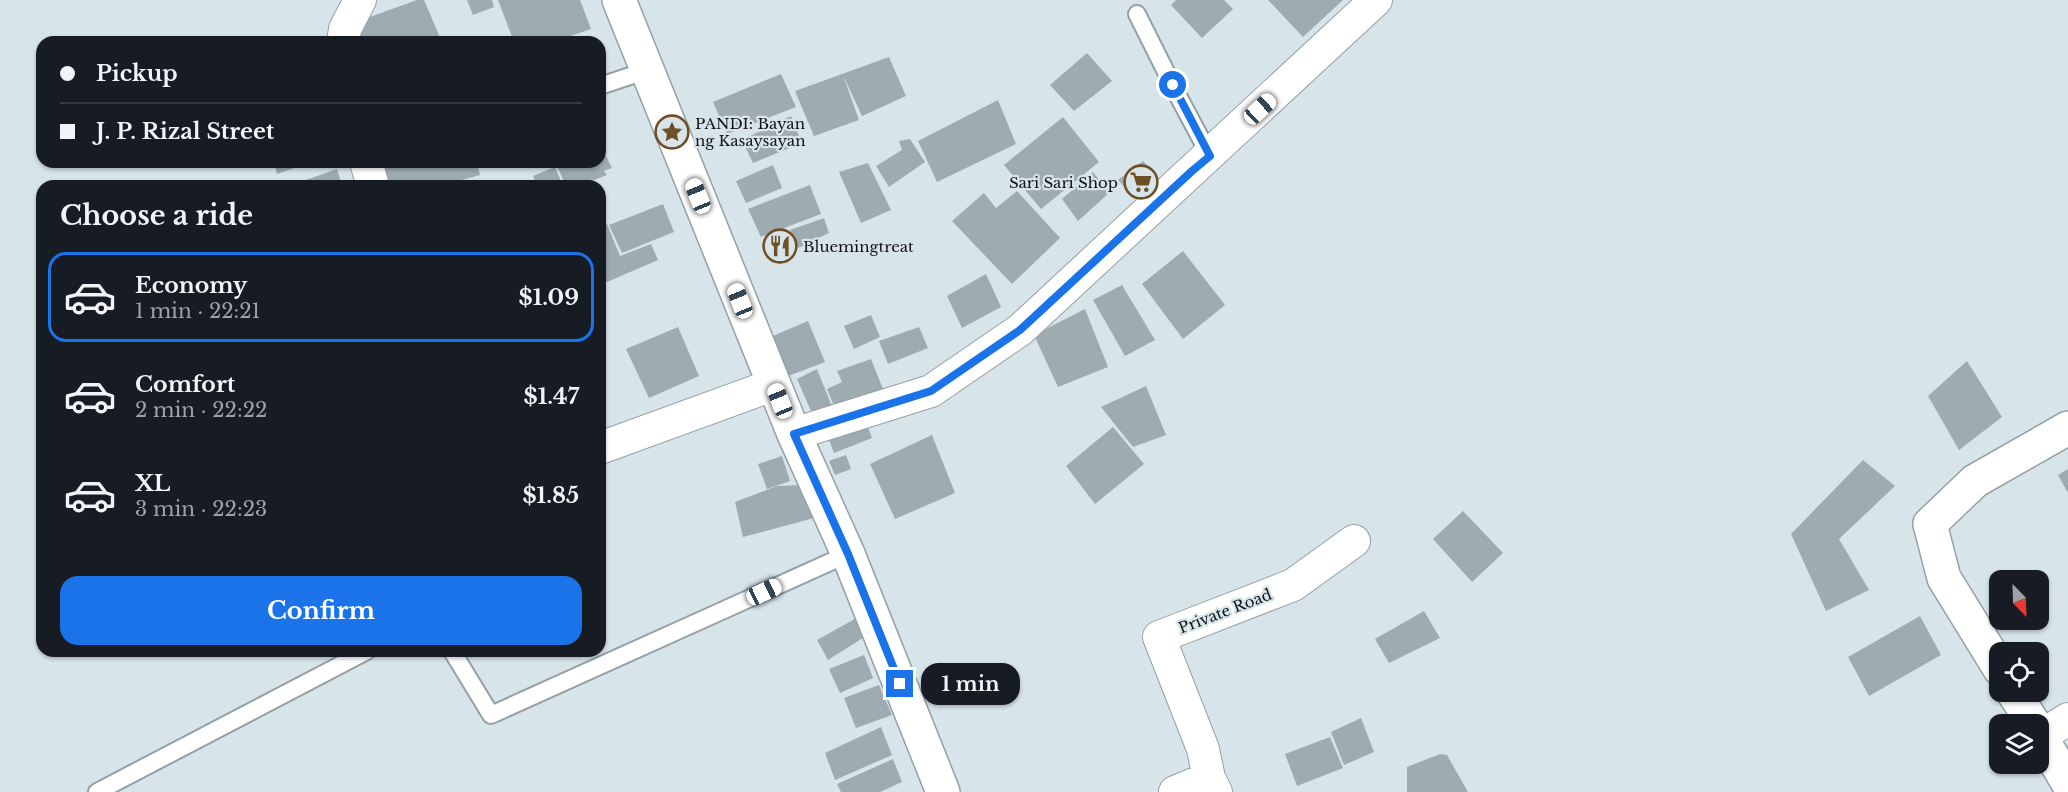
<!DOCTYPE html>
<html lang="en">
<head>
<meta charset="utf-8">
<style>
  body { margin:0; font-family:"Libre Baskerville",serif; background:#242831; color:#f1f3f6; height:100vh; display:flex; flex-direction:column; font-size:22px; white-space:nowrap }
  * { box-sizing:border-box; margin:0 }
  p { font-size:20px; color:#9ea1a6 }
  .icon { flex:none; width:33px; height:33px; fill:none; stroke:currentColor; stroke-width:2; stroke-linecap:round; stroke-linejoin:round }
  .map { position:relative; flex:1; overflow:hidden }
  .sheet { position:absolute; left:36px; top:180px; width:570px; height:477px; display:flex; flex-direction:column; background:#171b24; border-radius:18px; box-shadow:0 2px 4px #0004 }
  .sheet>* { flex:none }
  .guide { position:absolute; left:36px; top:36px; width:570px; height:132px; border-radius:18px; box-shadow:0 2px 4px #0004; display:grid; align-content:center; height:132px; padding:0 24px; background:#171b24 }
  .needle { width:39px; rotate:157deg }
  .buttons { position:absolute; left:1989px; top:570px; display:grid; gap:12px }
  .buttons a { display:grid; place-items:center; width:60px; height:60px; border-radius:12px; background:#171b24; box-shadow:0 2px 4px #0004; font-size:30px }
  .end { position:absolute; width:27px; height:27px; margin:-14px; border:8px solid #1a73e8; background:#fff; box-shadow:0 0 0 3px #fff }
  .from { border-radius:50% }
  .bubble { position:absolute; height:42px; border-radius:18px; background:#171b24; box-shadow:0 2px 4px #0004; font-size:20px; font-weight:800; line-height:42px; text-align:center }
  .car { position:absolute; width:18px; height:36px; margin:-18px -9px; border-radius:8px; box-shadow:0 0 4px 2px #0007; background:linear-gradient(#fff 24%,#345 0 40%,#fff 0 76%,#345 0 86%,#fff 0) }
  .guide b { display:flex; align-items:center; gap:21px; height:57px; font-size:22px }
  .guide b+b { border-top:2px solid #363941 }
  .guide i { width:15px; height:15px; background:#f1f3f6 }
  ul { padding:0; list-style:none }
  li { display:flex; align-items:center; gap:18px; height:90px; margin:0 12px 9px; padding:0 12px; border:3px solid transparent; border-radius:18px }
  li div { flex:1 }
  li b { display:block; font-size:22px }
  li em { font-style:normal; font-weight:800 }
  li.selected { border-color:#1a73e8 }
  li>.icon { width:54px; height:54px; stroke-width:1.5 }
  h2 { padding:0 24px; font-size:27px; line-height:72px }
  .action { display:flex; gap:12px; margin-top:auto; padding:12px 24px }
  .action a { flex:1; height:69px; border-radius:18px; background:#1a73e8; color:#fff; font-size:24px; font-weight:800; line-height:69px; text-align:center }
  .map>svg:first-child { display:block }
</style>
</head>
<body>
<div class="map">
<svg width="2068" height="792" viewBox="0 0 2068 792">
  <rect width="100%" height="100%" fill="#d7e5eb"/>
  <path fill="#9eabb1" d="M417,0H424L442,42H364L356,22Z
    M467,0H492L494,7L473,15Z
    M498,0H580L591,29L553,42H514Z
    M1176,0H1224L1233,9L1202,38L1171,5Z
    M1268,0H1343L1303,37Z
    M1087,53L1112,81L1074,111L1050,85Z
    M889,57L906,96L862,116L843,75L859,120L814,136L795,91Z
    M781,74L796,107L727,134L713,102Z
    M998,100L1016,144L937,182L918,141Z
    M791,116L802,143L753,163L742,140Z
    M1063,117L1099,162L1041,209L1004,165Z
    M910,139L925,162L889,187L876,166L902,150L899,141Z
    M600,144L612,168L604,171L607,175L579,186H566L555,162H600Z
    M1143,161L1164,184L1140,203L1118,180Z
    M274,162H312L277,174Z
    M380,162H477L480,175L440,186H386Z
    M868,163L891,210L861,223L839,172Z
    M773,165L782,188L746,203L736,181Z
    M555,167L563,186H537L533,176Z
    M337,169L342,186H289Z
    M1093,172L1109,193L1078,221L1062,199Z
    M531,180L534,186H516Z
    M810,185L821,214L761,237L748,209Z
    M1017,191L1060,238L1012,284L952,221L984,193L996,208Z
    M663,204L674,232L622,253L609,225Z
    M824,218L829,233L798,248L790,230Z
    M607,224L620,256L651,244L658,260L600,285V227Z
    M783,234L791,254L778,260L770,238Z
    M1183,251L1225,305L1183,339L1142,284Z
    M986,274L1001,307L962,328L947,296Z
    M1122,285L1155,340L1125,356L1093,300Z
    M1085,309L1108,367L1058,387L1034,335Z
    M871,315L880,337L854,349L844,326Z
    M808,321L825,362L783,378L768,338Z
    M678,327L699,376L649,398L626,349Z
    M919,327L928,348L888,364L879,341Z
    M871,359L883,389L849,401L837,413L827,389L842,382L837,371Z
    M1967,361L2002,417L1959,450L1928,396Z
    M817,369L833,409L814,418L797,379Z
    M1146,386L1166,435L1133,447L1101,407Z
    M866,422L872,438L834,453L828,437Z
    M1113,427L1144,464L1095,504L1066,466Z
    M932,435L955,493L895,519L870,464Z
    M846,455L851,469L835,475L829,461Z
    M782,456L790,481L767,489L758,464Z
    M1863,460L1895,486L1839,539L1869,590L1826,611L1791,534Z
    M2068,469V493L2058,475Z
    M803,485L814,518L743,537L735,502L777,486Z
    M1463,511L1503,553L1472,582L1433,539Z
    M1424,611L1440,638L1389,663L1375,639Z
    M860,616L866,636L828,660L817,640Z
    M1920,616L1941,655L1869,696L1848,657Z
    M864,655L873,678L840,693L829,669Z
    M879,685L892,715L856,728L844,698Z
    M1361,718L1374,752L1344,765L1331,732Z
    M881,727L892,755L835,780L825,753Z
    M1330,737L1343,768L1297,786L1285,754Z
    M1440,754L1447,755L1468,792H1407V767Z
    M893,759L902,782L880,792H841L837,784Z"/>
  <g fill="none" stroke-linecap="round" stroke-linejoin="round">
    <g stroke="#94a0a6" stroke-width="20">
      <path id="service" d="M1137,14L1176,92L1210,156
        M600,86L648,70
        M452,651L491,715L848,554
        M97,792L367,651"/>
    </g>
    <g stroke="#94a0a6" stroke-width="34">
      <path id="minor" d="M343,42L345,29L360,0
        M366,162L373,186
        M794,434L931,391L1020,330L1376,0
        M600,448L773,385
        M2041,736L2068,719
        M1175,792L1209,778
        M1216,792L1209,778L1203,749L1159,637L1293,585L1354,541"/>
    </g>
    <g stroke="#94a0a6" stroke-width="36">
      <path id="tertiary" d="M2000,669L1944,578L1930,524L1975,481L2068,428
        M2013,692L2034,724
        M2038,732L2068,783"/>
    </g>
    <g stroke="#94a0a6" stroke-width="36">
      <path id="secondary" d="M619,0L794,434L848,554L943,792"/>
    </g>
    <use href="#service" stroke="#fff" stroke-width="16"/>
    <use href="#minor" stroke="#fff" stroke-width="32"/>
    <use href="#tertiary" stroke="#fff" stroke-width="33"/>
    <use href="#secondary" stroke="#fff" stroke-width="33"/>
  </g>
  <g fill="none" stroke-linecap="round" stroke-linejoin="round">
    <path stroke="#1a73e8" stroke-width="8" d="M900,684L848,554L794,434L931,391L1020,330L1192,171L1210,156L1173,85"/>
  </g>
  <defs>
    <g id="sight-ring" transform="scale(1.725)"><circle r="9.5" fill="#d7e5eb" stroke="#6f4f25" stroke-width="1.5"/><path d="M0-6L1.8-2.2L6-1.7L2.9 1.2L3.7 5.4L0 3.3L-3.7 5.4L-2.9 1.2L-6-1.7L-1.8-2.2Z" fill="#6f4f25"/></g>
    <g id="supermarket-ring" transform="scale(1.725)"><circle r="9.5" fill="#d7e5eb" stroke="#6f4f25" stroke-width="1.5"/><path d="M-6-5.5h2.5l.6 2H6L4.5 2H-2.5L-4.4-4H-6ZM-1.5 3.2a1.3 1.3 0 1 0 .1 0ZM3 3.2a1.3 1.3 0 1 0 .1 0Z" fill="#6f4f25"/></g>
    <g id="restaurant-ring" transform="scale(1.725)"><circle r="9.5" fill="#d7e5eb" stroke="#6f4f25" stroke-width="1.5"/><path d="M-5-6h1v4h1v-4h1v4h1v-4h1v5L-1.5 .5V6h-2V.5L-5-1ZM5-6V6H3V1.5H1.5Q1.5-4 5-6Z" fill="#6f4f25"/></g>
  </defs>
  <g fill-rule="evenodd">
    <use href="#sight-ring" x="672" y="132"/>
    <use href="#supermarket-ring" x="1141" y="182"/>
    <use href="#restaurant-ring" x="780" y="246"/>
  </g>
  <g text-anchor="middle" dominant-baseline="central" stroke-width="4.5" stroke-linejoin="round" paint-order="stroke">
    <g font-size="15" fill="#0e1315" stroke="#d7e5eb" text-anchor="start">
      <text x="695" y="123">PANDI: Bayan<tspan x="695" dy="17">ng Kasaysayan</tspan></text>
      <text x="1118" y="182" text-anchor="end">Sari Sari Shop</text>
      <text x="803" y="246">Bluemingtreat</text>
    </g>
    <g font-size="15" fill="#0e1315" stroke="#d7e5eb">
      <text transform="translate(1225 611) rotate(-21)">Private Road</text>
    </g>
  </g>
</svg>
<div class="buttons">
<a><svg class="needle" viewBox="-14 -14 28 28"><path d="M0-13l5 13h-10z" fill="#e53935"/><path d="M0 13l5-13h-10z" fill="#9ea1a6"/></svg></a>
<a><svg class="icon" aria-label="locate" viewBox="0 0 24 24"><circle cx="12" cy="12" r="6"/><path d="M12 2v4M12 18v4M2 12h4M18 12h4"/></svg></a>
<a><svg class="icon" aria-label="layers" viewBox="0 0 24 24"><path d="M12 4l9 5-9 5-9-5zM3 14l9 5 9-5"/></svg></a>
</div>
<i class="end from" style="left:1173px;top:85px"></i>
<i class="end" style="left:900px;top:684px"></i>
<div class="bubble" style="left:921px;top:663px;width:99px">1 min</div>
<i class="car" style="left:1260px;top:109px;rotate:47deg"></i>
<i class="car" style="left:698px;top:196px;rotate:338deg"></i>
<i class="car" style="left:740px;top:301px;rotate:338deg"></i>
<i class="car" style="left:780px;top:401px;rotate:338deg"></i>
<i class="car" style="left:764px;top:592px;rotate:65deg"></i>
<div class="guide">
<b><i class="from"></i>Pickup</b>
<b><i></i>J. P. Rizal Street</b>
</div>
<section class="sheet">
<h2>Choose a ride</h2>
<ul>
<li class="selected"><svg class="icon" aria-label="car" viewBox="0 0 24 24"><path d="M5 17H2v-5l4-1 3-4h7l3 4 3 1v5h-3M9 17h6M6 11h13"/><circle cx="7" cy="17" r="2"/><circle cx="17" cy="17" r="2"/></svg><div><b>Economy</b><p>1 min · 22:21</p></div><em>$1.09</em></li>
<li><svg class="icon" aria-label="car" viewBox="0 0 24 24"><path d="M5 17H2v-5l4-1 3-4h7l3 4 3 1v5h-3M9 17h6M6 11h13"/><circle cx="7" cy="17" r="2"/><circle cx="17" cy="17" r="2"/></svg><div><b>Comfort</b><p>2 min · 22:22</p></div><em>$1.47</em></li>
<li><svg class="icon" aria-label="car" viewBox="0 0 24 24"><path d="M5 17H2v-5l4-1 3-4h7l3 4 3 1v5h-3M9 17h6M6 11h13"/><circle cx="7" cy="17" r="2"/><circle cx="17" cy="17" r="2"/></svg><div><b>XL</b><p>3 min · 22:23</p></div><em>$1.85</em></li>
</ul>
<div class="action"><a>Confirm</a></div>
</section>
</div>
</body>
</html>
